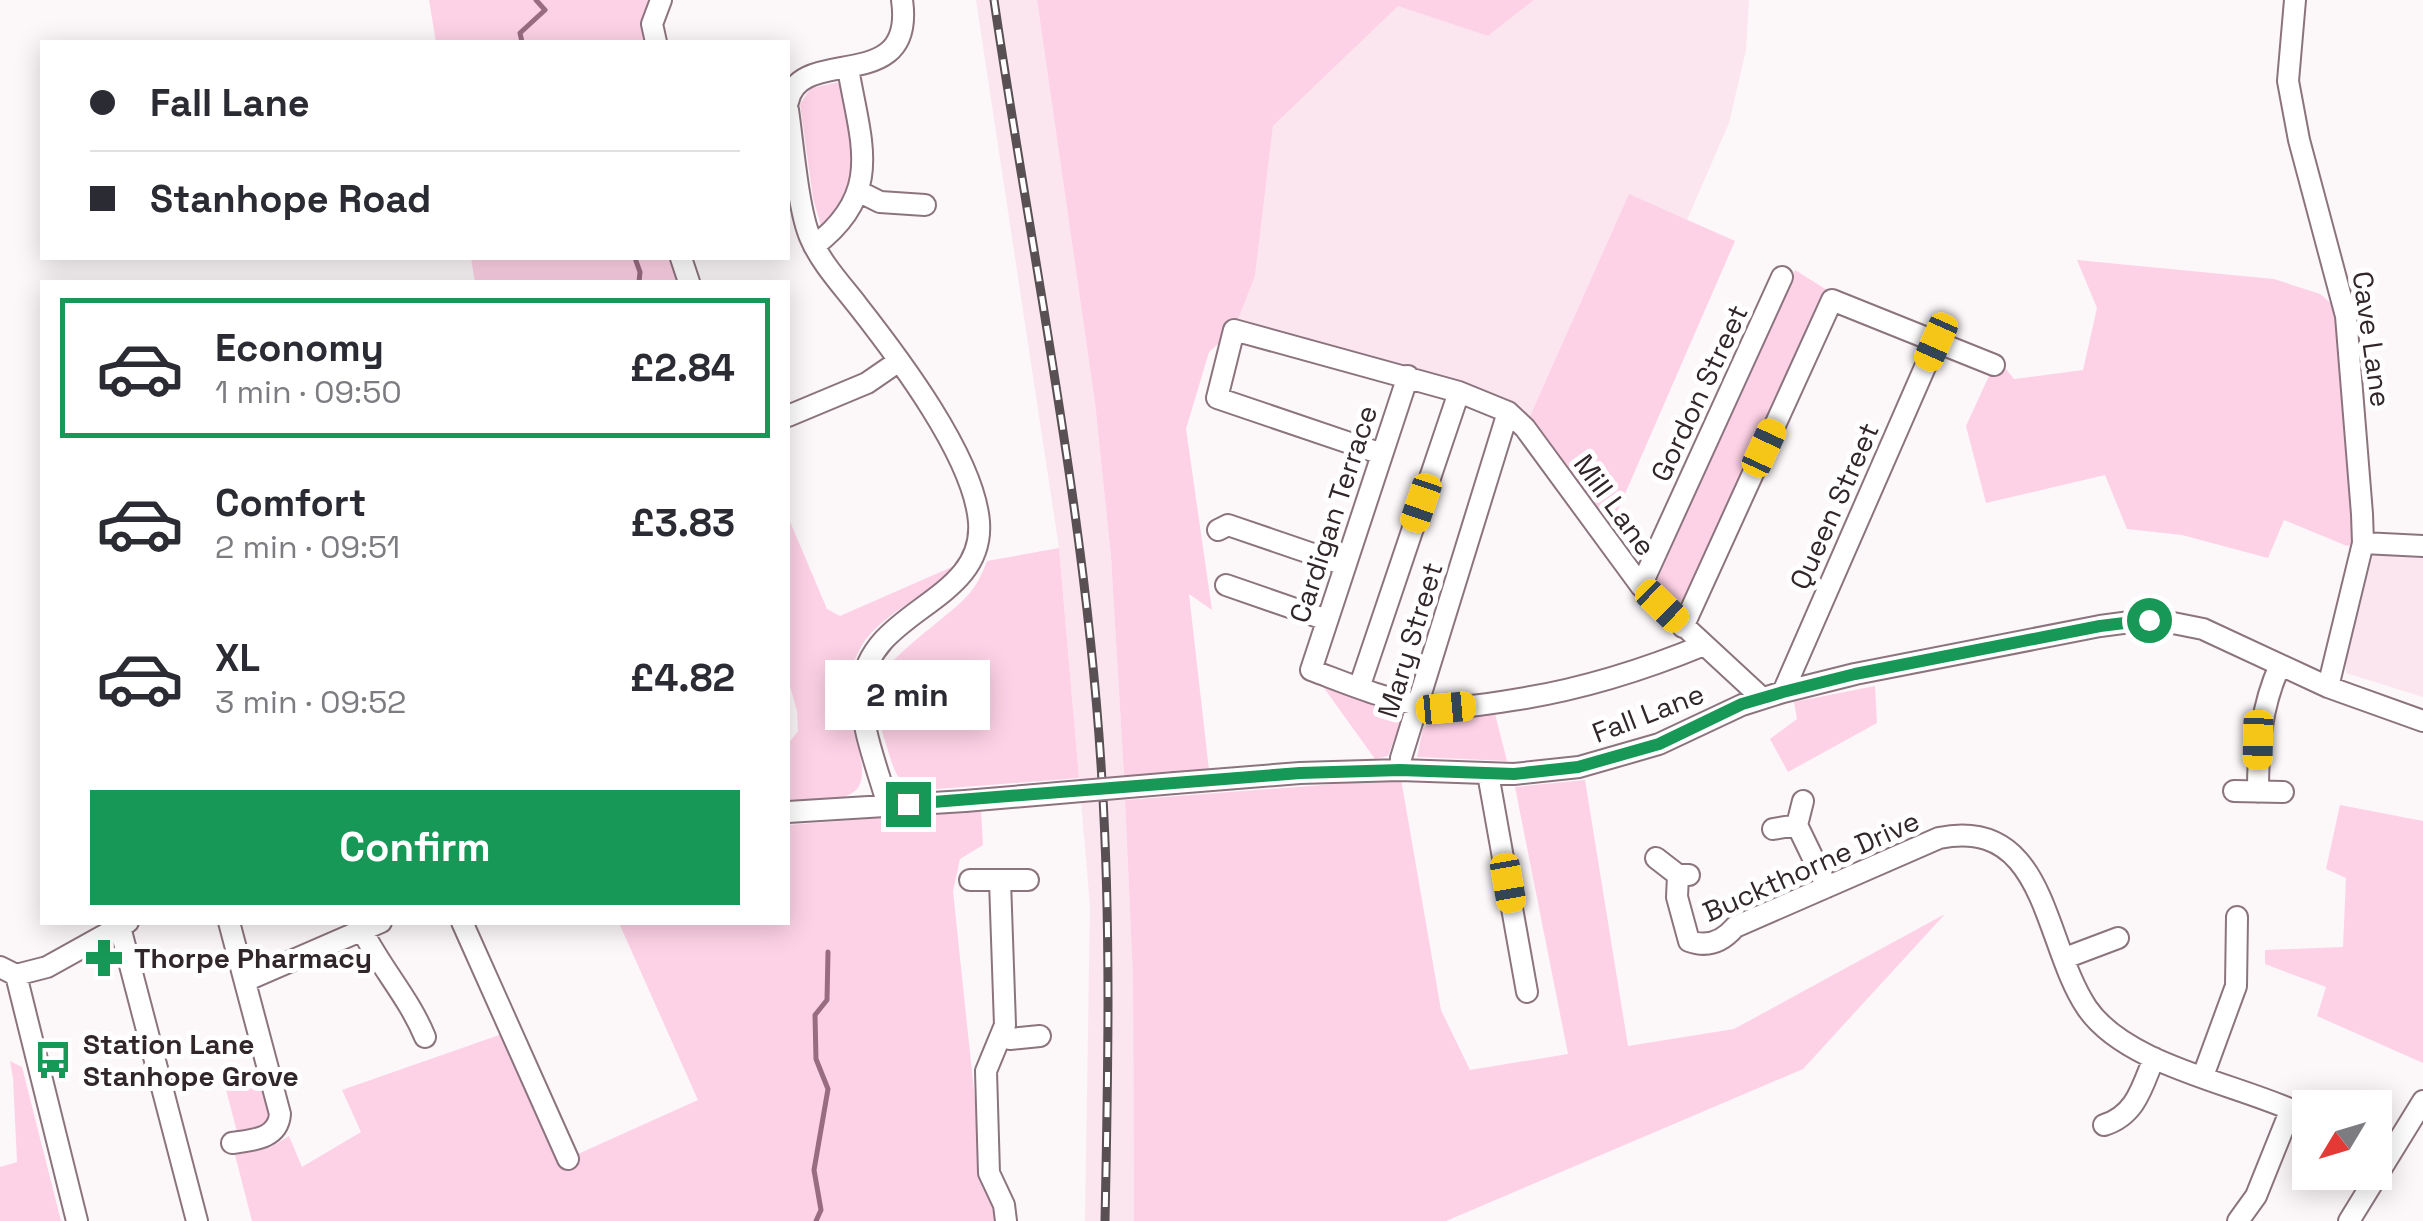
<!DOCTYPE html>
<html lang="en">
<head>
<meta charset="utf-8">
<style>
  body { margin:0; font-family:"Space Grotesk",sans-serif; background:#f2f2f3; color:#2b2b33; height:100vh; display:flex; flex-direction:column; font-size:38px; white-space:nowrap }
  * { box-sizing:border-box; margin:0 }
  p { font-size:32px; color:#7c7c81 }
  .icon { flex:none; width:55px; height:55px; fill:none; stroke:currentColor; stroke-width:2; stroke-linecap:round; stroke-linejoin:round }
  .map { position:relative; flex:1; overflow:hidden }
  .side { position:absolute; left:40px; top:280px; width:750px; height:645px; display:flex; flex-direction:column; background:#fff; border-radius:0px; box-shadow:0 5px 25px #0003 }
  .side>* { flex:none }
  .banner { position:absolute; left:40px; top:40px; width:750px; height:220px; border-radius:0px; box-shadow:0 5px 25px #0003; display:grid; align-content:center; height:220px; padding:0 50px; background:#fff }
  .needle { width:65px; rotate:232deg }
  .controls { position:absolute; left:2292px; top:1090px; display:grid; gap:20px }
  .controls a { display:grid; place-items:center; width:100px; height:100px; border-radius:0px; background:#fff; box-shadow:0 5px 25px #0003; font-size:50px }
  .end { position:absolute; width:45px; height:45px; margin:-22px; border:12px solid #189856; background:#fff; box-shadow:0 0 0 5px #fff }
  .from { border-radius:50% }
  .bubble { position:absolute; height:70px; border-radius:0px; background:#fff; box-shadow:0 5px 25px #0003; font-size:32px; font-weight:800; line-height:70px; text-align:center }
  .car { position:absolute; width:30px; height:60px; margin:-30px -15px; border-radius:12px; box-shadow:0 0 8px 2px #0007; background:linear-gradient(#f5c518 24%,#345 0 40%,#f5c518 0 76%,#345 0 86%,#f5c518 0) }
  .banner b { display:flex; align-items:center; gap:35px; height:95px; font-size:38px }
  .banner b+b { border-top:2px solid #e1e1e2 }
  .banner i { width:25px; height:25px; background:#2b2b33 }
  ul { padding:18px 0 0; list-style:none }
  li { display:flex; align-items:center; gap:30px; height:140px; margin:0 20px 15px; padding:0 30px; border:5px solid transparent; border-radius:0px }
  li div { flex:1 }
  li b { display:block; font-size:38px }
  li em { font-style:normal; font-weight:800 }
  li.current { border-color:#189856 }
  li>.icon { width:90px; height:90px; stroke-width:1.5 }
  .cta { display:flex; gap:20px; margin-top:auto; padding:20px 50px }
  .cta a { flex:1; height:115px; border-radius:0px; background:#189856; color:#fff; font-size:40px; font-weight:800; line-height:115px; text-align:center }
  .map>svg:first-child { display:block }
</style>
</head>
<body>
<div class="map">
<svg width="2423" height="1221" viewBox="0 0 2423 1221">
  <rect width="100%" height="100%" fill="#fcf7f9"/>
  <path fill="#fbe6ef" d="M976,0H1037L1095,403L1111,557L1124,776L1133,979L1134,1221H1085L1090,905L1059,548Z
    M1534,0H1749L1746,50L1729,123L1687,220L1629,195L1530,416L1234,330L1255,276L1273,126L1398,5L1488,36Z
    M2374,551L2423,556V697L2346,673V657Z"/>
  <path fill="#fed2e6" d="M429,0H652L646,42H436Z
    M1037,0H1534L1488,36L1398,6L1273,126L1255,276L1234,330L1209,352L1186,429L1212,610L1189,594L1209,770L1124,776L1111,557L1095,403Z
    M844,81C853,126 871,198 821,226L813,198L800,104L811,88Z
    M1629,194L1735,241L1611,526L1530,416Z
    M471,258H673L680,282H475Z
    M2077,260L2274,279L2320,294L2346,316L2363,543L2347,546L2284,520L2268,558L2182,535L2127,529L2105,475L1986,503L1966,426L1994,365L1995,355L2014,379L2083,370L2097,308Z
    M1795,270L1827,290L1687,607L1680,609L1656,583Z
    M788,517L827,609L840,616L954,566C928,597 882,613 862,645C855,658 848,674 846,688C843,716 876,773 855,791C838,804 808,802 788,803V744L798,731L797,711L788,679Z
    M1059,548L1079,778L911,791C895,779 892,763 886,744C880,725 874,702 879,682C885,658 950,616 968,595C977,585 982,574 987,561Z
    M1319,681L1404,712L1388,756L1375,759Z
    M1875,686L1877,723L1788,772L1770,739L1797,719L1794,702Z
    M1493,706L1507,761L1417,757L1423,728L1444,713Z
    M1401,779L1441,1010L1470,1070L1568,1054L1515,787L1585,780L1628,1046L1734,1029L1945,914L1803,1069L1446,1221H1134L1133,979L1125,800Z
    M2340,805L2423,821V1063L2317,1016L2326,987L2265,964V950L2343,947L2346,878L2326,869Z
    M981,810L983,845L960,859L953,891L978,1129C978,1146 974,1166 981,1181C988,1196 996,1203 996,1221H252L235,1155L271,1147L289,1136L302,1167L361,1132L342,1090L511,1031L569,1158L698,1100L619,923L788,922V825Z
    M10,1061L22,1067L61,1221H0V1167L17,1162L13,1078Z
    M249,1067L259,1073L271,1123L237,1132L222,1074Z"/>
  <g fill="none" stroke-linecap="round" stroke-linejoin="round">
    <path stroke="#9a6c82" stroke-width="5" d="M522,42L520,33L545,10L536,0
      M635,258L640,272L639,282
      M816,1221L821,1210L814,1170L828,1089L816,1059L815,1015L827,1000L828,952"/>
    <g stroke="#8c747f" stroke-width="24">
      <path id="minor" d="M2295,0L2288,81L2299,140L2346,316L2362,514L2363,543L2328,687
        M656,42L652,24L661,0
        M788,102C799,43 916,98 902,0
        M788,110C793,143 798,209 810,237C821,263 841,284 858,306C898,357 974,457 979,522C985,603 869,609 862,687C859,725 878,769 888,806
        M860,192L880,202L925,205
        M814,246C885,193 860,141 848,68
        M681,258L689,282
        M1408,376L1311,670C1346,683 1383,699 1421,705C1451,710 1483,705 1513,700C1580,690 1641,671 1704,645
        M788,416L867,383L899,361
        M1382,454L1217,398L1234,330L1459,392L1508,412L1525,428L1641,586L1762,698
        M1218,530L1228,525L1345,565
        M2363,543L2423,546
        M1226,585L1327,620
        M1641,586L1782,277
        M1683,627L1832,300L1994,365
        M1359,688L1459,392
        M1783,692L1936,342
        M1400,770L1401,758L1508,412
        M1488,774L1527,992
        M1175,783L1300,773L1400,770L1514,774L1579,767L1659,744L1742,705L1783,692L1855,674L2100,626L2153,619L2203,629L2328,687L2423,721
        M2234,791L2283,792
        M2258,792C2258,746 2261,707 2280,665
        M1803,801L1797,825L1827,887
        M788,812L965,801
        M1773,829L1797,825
        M1656,858L1678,875H1689
        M1678,875L1677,897L1689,941C1708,948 1723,941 1735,927L1939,838C2047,816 2043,943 2087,1008C2128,1068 2246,1085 2310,1118
        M970,880H1028
        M1000,881L1005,1025L986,1071L989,1173L1004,1205L1006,1221
        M229,922L280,1114C278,1139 253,1140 232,1143
        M462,922L568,1159
        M120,927L197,1221
        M362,930C381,968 409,998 425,1037
        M2065,958L2118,938
        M0,967L16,975L47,967L128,922
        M16,975L77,1221
        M245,981L381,922
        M1003,1036L1010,1039L1040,1036
        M2203,1076L2236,986L2237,917
        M2104,1125C2136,1115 2142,1087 2154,1058
        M2238,1221L2256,1196L2291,1109
        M2349,1221L2423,1101"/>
    </g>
    <use href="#minor" stroke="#fff" stroke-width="20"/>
    <g stroke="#595054" stroke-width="9">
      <path id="rail" d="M994,0C1032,259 1087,519 1102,781C1111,928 1108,1074 1105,1221"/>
    </g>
    <use href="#rail" stroke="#fff" stroke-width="5" stroke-dasharray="15" stroke-linecap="butt"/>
    <g stroke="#8c747f" stroke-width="24" stroke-linecap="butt">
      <path id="minor-bridge" d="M965,801L1175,783"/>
    </g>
    <use href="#minor-bridge" stroke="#fff" stroke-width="20"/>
  </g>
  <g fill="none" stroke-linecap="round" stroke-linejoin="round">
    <path stroke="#189856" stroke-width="12" d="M908,804L1300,773L1400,770L1514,774L1578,767L1659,744L1742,704L1783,692L1855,674L2100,626L2149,620"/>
  </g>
  <defs>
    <g id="pharmacy-bare" transform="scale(3)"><path d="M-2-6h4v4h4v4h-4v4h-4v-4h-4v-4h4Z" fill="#189856" stroke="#fff" stroke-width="2.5" paint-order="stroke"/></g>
    <g id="bus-bare" transform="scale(3)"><path d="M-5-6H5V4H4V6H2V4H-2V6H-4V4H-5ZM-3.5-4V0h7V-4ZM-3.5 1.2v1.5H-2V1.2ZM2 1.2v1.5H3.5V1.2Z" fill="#189856" stroke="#fff" stroke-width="2.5" paint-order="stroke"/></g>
  </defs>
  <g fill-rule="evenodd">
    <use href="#pharmacy-bare" x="104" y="958"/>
    <use href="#bus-bare" x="53" y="1060"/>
  </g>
  <g text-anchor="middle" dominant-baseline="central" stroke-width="10" stroke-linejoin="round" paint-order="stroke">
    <g font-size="28" fill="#31272b" stroke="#fff">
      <text transform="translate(2372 339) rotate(82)">Cave Lane</text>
      <text transform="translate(1699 393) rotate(-65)">Gordon Street</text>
      <text transform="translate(1615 505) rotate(54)">Mill Lane</text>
      <text transform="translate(1834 506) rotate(-66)">Queen Street</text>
      <text transform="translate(1333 514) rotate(-72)">Cardigan Terrace</text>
      <text transform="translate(1410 640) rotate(-73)">Mary Street</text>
      <text transform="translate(1648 713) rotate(-21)">Fall Lane</text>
      <text transform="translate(1811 866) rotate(-24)">Buckthorne Drive</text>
    </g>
    <g font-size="28" font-weight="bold" fill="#31272b" stroke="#fff" text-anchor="start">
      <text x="134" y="958">Thorpe Pharmacy</text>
      <text x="83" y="1044">Station Lane<tspan x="83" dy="32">Stanhope Grove</tspan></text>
    </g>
  </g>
</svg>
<div class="controls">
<a><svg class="needle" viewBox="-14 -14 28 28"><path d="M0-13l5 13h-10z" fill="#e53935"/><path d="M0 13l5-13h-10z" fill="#7c7c81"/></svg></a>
</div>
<i class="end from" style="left:2149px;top:620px"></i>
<i class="end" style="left:908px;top:804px"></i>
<div class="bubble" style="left:825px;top:660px;width:165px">2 min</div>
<i class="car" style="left:1936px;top:342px;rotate:204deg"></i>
<i class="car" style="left:1764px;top:448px;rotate:25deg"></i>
<i class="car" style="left:1421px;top:503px;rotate:199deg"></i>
<i class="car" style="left:1662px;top:606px;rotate:134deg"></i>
<i class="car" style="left:1446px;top:708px;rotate:85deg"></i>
<i class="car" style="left:2258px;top:740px;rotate:181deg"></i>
<i class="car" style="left:1508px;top:883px;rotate:170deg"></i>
<div class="banner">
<b><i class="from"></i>Fall Lane</b>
<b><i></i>Stanhope Road</b>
</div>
<section class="side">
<ul>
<li class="current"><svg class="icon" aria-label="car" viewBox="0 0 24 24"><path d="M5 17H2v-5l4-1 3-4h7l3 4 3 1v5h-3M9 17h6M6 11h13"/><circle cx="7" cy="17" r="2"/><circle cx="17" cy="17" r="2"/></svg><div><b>Economy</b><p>1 min · 09:50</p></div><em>£2.84</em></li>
<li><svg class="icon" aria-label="car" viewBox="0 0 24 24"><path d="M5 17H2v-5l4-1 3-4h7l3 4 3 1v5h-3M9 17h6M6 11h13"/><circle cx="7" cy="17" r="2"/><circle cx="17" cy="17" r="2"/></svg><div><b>Comfort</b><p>2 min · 09:51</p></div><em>£3.83</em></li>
<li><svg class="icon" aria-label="car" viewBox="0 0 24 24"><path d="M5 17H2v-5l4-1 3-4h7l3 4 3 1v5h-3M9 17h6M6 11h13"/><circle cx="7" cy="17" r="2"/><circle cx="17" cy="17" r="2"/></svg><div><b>XL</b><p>3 min · 09:52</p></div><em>£4.82</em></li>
</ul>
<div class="cta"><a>Confirm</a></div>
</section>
</div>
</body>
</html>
